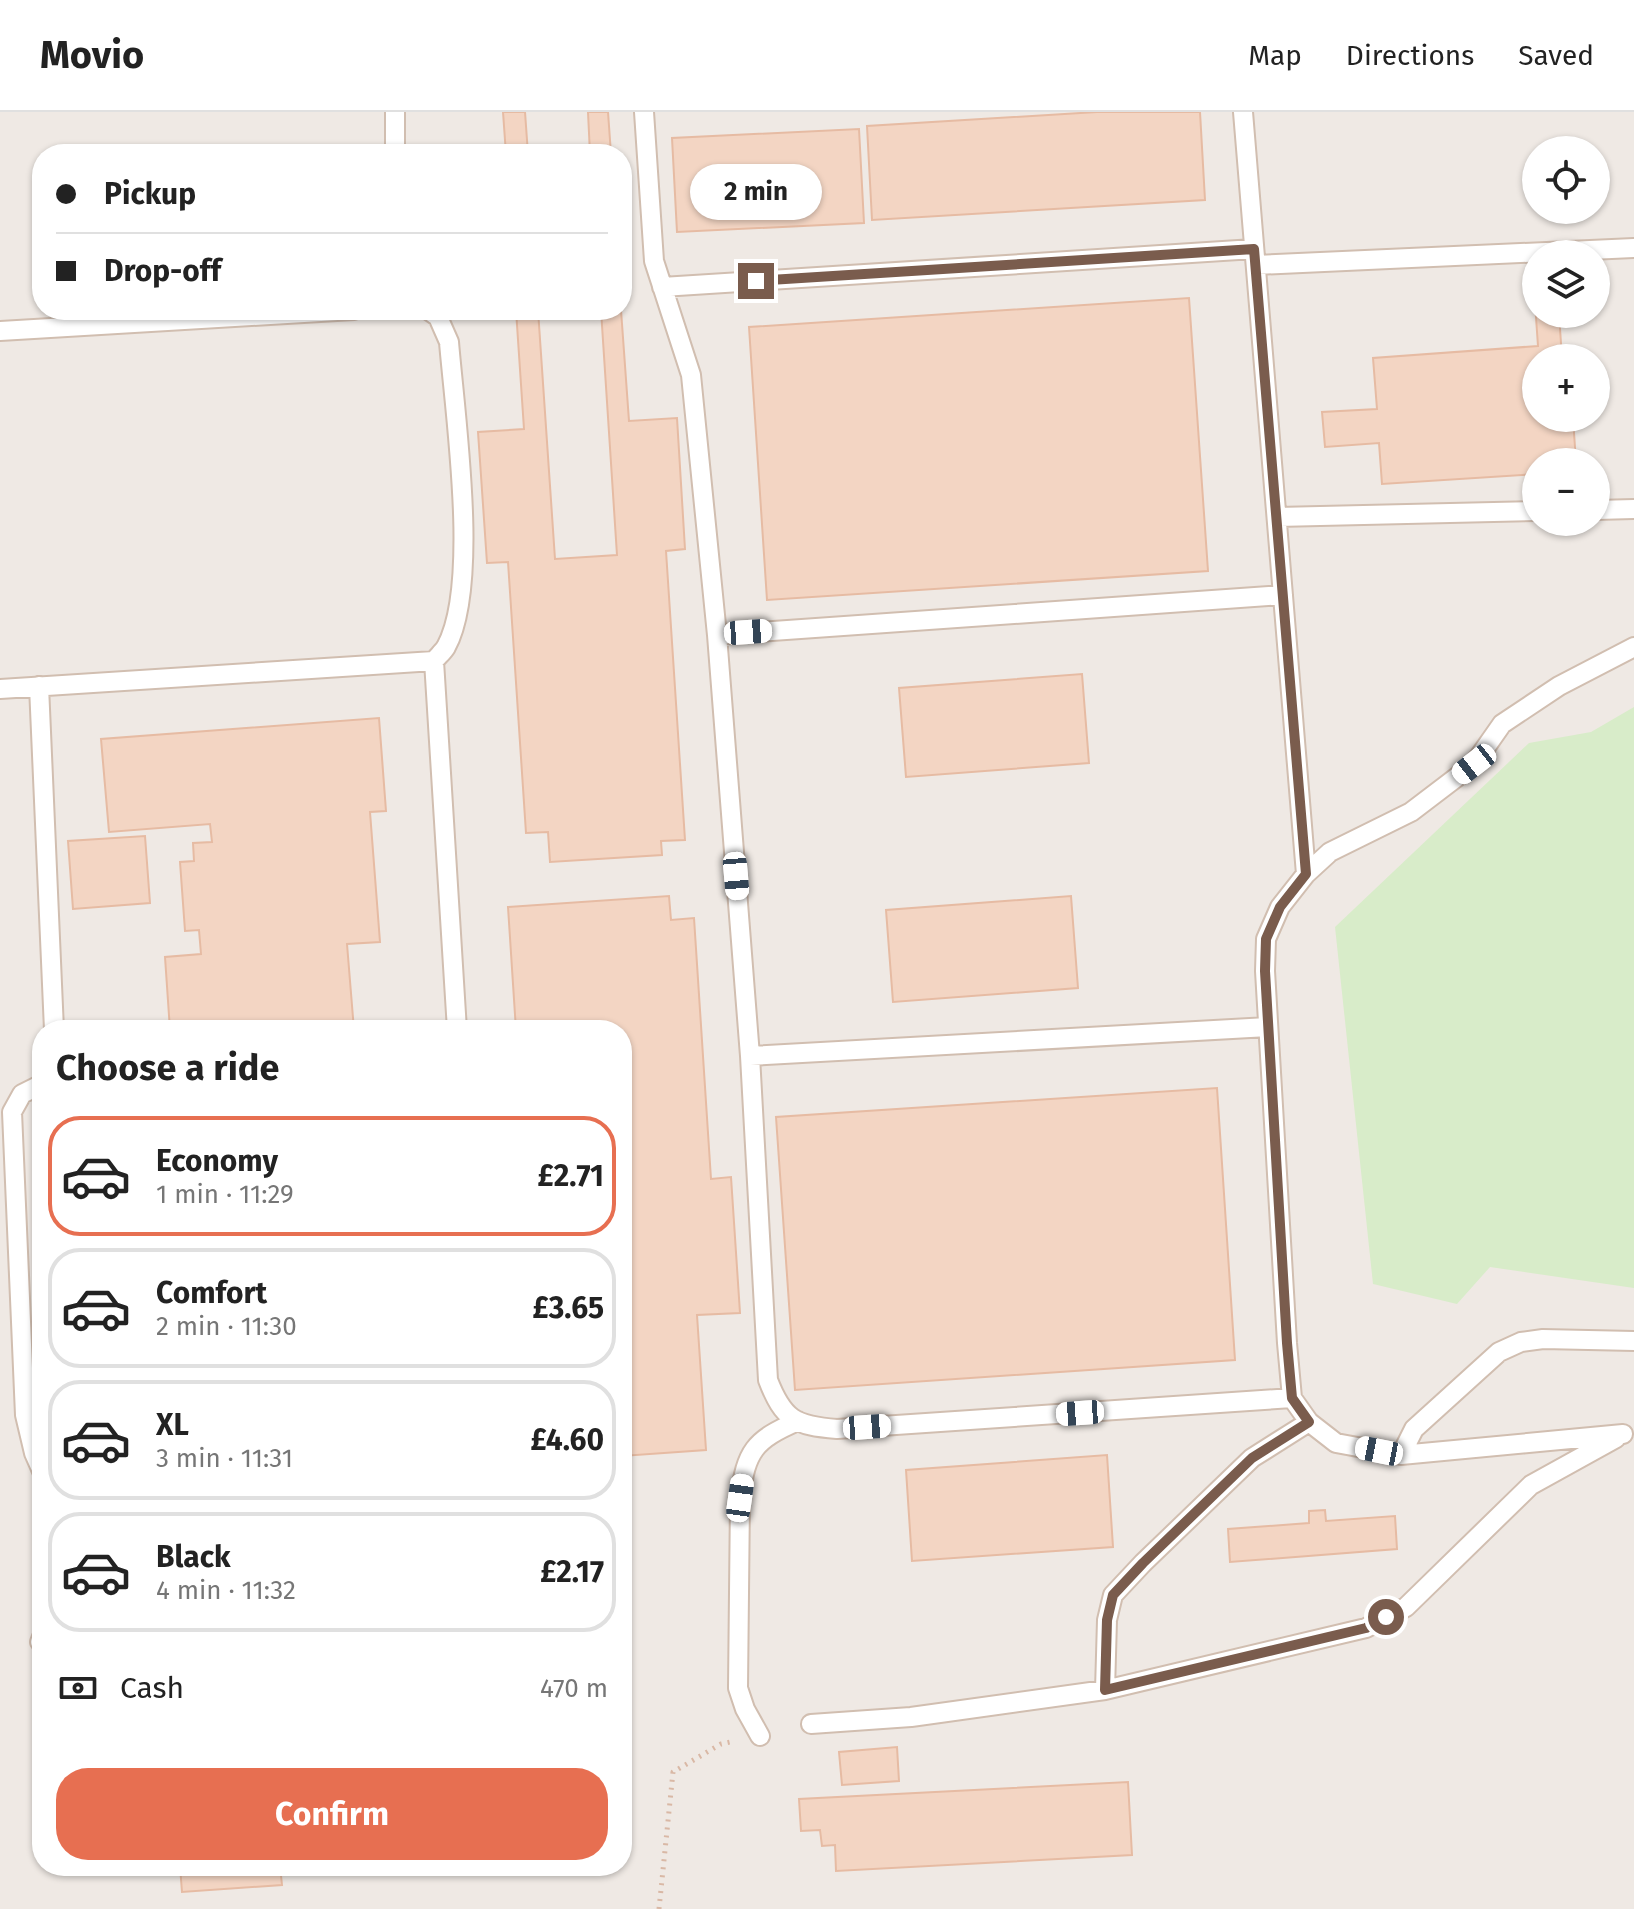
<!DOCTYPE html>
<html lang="en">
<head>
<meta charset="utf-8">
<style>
  body { margin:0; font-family:"Fira Sans",sans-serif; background:#f6f6f6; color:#222; height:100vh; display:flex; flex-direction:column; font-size:30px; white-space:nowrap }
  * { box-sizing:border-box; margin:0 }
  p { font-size:26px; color:#767676 }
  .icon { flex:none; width:44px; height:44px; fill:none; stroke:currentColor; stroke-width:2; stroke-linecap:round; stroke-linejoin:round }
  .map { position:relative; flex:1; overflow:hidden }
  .panel { position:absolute; left:32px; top:908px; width:600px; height:856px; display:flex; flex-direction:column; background:#fff; border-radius:32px; box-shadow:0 2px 6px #0004 }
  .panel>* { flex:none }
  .banner { position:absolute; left:32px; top:32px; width:600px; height:176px; border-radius:32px; box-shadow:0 2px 6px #0004; display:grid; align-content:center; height:176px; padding:0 24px; background:#fff }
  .tools { position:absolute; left:1522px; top:24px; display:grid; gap:16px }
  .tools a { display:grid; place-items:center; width:88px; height:88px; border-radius:50%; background:#fff; box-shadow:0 2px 6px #0004; font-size:40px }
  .end { position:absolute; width:36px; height:36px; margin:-18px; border:10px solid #7a5c4d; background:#fff; box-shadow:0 0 0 4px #fff }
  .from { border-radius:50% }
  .bubble { position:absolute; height:56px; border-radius:28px; background:#fff; box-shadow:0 2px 6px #0004; font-size:26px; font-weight:700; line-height:56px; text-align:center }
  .car { position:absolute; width:24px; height:48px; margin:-24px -12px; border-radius:10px; box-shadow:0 0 6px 2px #0007; background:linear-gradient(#fff 24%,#345 0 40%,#fff 0 76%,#345 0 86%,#fff 0) }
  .banner b { display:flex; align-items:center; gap:28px; height:76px; font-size:30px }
  .banner b+b { border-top:2px solid #e0e0e0 }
  .banner i { width:20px; height:20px; background:#222 }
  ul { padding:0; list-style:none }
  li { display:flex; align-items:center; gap:24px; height:120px; margin:0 16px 12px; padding:0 8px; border:4px solid #e0e0e0; border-radius:32px }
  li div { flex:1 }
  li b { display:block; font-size:30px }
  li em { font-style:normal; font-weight:700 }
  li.current { border-color:#e76f51 }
  li>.icon { width:72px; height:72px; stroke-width:1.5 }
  h2 { padding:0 24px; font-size:36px; line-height:96px }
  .pay { display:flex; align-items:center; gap:20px; height:88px; padding:0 24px; font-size:30px }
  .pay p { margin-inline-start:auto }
  .button { display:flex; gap:16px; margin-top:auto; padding:16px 24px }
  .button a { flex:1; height:92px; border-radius:32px; background:#e76f51; color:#fff; font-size:32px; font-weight:700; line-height:92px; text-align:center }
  header { display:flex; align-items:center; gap:48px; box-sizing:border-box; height:112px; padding:0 40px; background:#fff; border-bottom:2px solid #e0e0e0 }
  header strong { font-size:38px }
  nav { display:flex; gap:44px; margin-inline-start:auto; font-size:28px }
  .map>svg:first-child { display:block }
</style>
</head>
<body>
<header>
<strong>Movio</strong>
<nav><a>Map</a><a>Directions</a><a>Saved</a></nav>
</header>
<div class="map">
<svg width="1634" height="1797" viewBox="0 0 1634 1797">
  <rect width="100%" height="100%" fill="#fdf6ec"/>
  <path fill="#efe9e4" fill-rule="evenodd" d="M0,0H1634V1797H0ZM1536,38H1596V98H1536ZM42,42H622V198H42ZM1536,142H1596V202H1536ZM1536,246H1596V306H1536ZM1536,350H1596V410H1536ZM42,918H622V1754H42Z"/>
  <path fill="#d8ecc9" d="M1634,595V1176L1490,1155L1457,1192L1373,1172L1335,815L1529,631L1591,620Z"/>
  <path fill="#f3d5c3" stroke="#e6bba3" stroke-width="2" d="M503,0H525L528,42H506Z
    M588,0H608L611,42H590Z
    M1097,0H1200L1205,88L872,108L867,14Z
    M859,17L864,111L677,120L672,26Z
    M1189,186L1208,459L767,488L749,215Z
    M1535,191L1536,202H1559L1562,246H1536V306H1573L1576,350H1536V362L1382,372L1379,331L1325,335L1322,300L1377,297L1373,246L1538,234Z
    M516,198H538L555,447L617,443L601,198H621L629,309L677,306L685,437L666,439L685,728L661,729L662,743L550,750L548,720L526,721L508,450L487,451L478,320L524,317Z
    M1082,562L1089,651L906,665L899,576Z
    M379,606L386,699L370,700L380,830L347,832L354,918H170L165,845L201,842L199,818L185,819L180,750L194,749L193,731L212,730L210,712L109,720L101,627Z
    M145,724L150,791L73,797L68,729Z
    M669,784L671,808L694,806L711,1067L731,1065L740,1201L697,1203L706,1338L622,1344V918H516L508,795Z
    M1071,784L1078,876L893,890L886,798Z
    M1217,976L1235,1248L795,1278L776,1005Z
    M1107,1343L1113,1435L912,1449L906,1358Z
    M1325,1398L1326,1409L1395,1404L1397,1437L1230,1450L1228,1417L1309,1411V1399Z
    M897,1635L899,1669L842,1673L839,1640Z
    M1128,1670L1132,1743L836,1759L835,1733L822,1734L820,1718L801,1719L799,1687Z
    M180,1754H280L282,1773L182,1780Z"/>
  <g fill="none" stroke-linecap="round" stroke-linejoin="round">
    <g stroke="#d1beb0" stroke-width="22">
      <path id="lane" d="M395,0V42
        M644,0L654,149L691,263L717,523L750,944L1268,915
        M1243,0L1306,762
        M1256,153L1634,136
        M662,175L1254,137
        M428,198L438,205L449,230C455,304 480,473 446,535C443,540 438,544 434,549
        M0,219L354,198
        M1596,398L1634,397
        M1277,405L1536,399
        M717,523L1283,483
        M39,574L54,918
        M0,577L434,549L457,918
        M750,944L768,1268C783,1307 795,1314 837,1317L1292,1286
        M42,972L22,982L12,1000L25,1303L34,1341L42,1359
        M1623,1322L1401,1343L1336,1331L1309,1310L1292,1286L1287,1231L1265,859L1266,827L1280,795L1306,762L1330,740L1411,700L1474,652L1502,612L1559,574L1634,535
        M1401,1343L1414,1317L1499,1240L1521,1230L1543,1227L1634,1229
        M40,1530L42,1525
        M1105,1578L1107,1508L1113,1483L1143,1451L1252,1346L1309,1310
        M811,1612L911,1605L1105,1578L1366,1516L1406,1495L1531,1373L1616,1326
        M760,1624L745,1597L738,1576L740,1386C746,1339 754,1328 798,1309"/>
    </g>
    <path stroke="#d9b8a5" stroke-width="5" stroke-dasharray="2 6" stroke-linecap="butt" d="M659,1797L673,1660L721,1632L735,1629"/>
    <use href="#lane" stroke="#fff" stroke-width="18"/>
  </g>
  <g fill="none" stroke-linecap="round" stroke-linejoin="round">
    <path stroke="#7a5c4d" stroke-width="10" d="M756,169L1254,137L1306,762L1280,795L1266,827L1265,859L1287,1231L1292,1286L1309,1310L1252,1346L1143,1451L1113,1483L1107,1508L1105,1578L1366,1516L1386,1505"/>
  </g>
</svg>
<div class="tools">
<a><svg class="icon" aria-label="locate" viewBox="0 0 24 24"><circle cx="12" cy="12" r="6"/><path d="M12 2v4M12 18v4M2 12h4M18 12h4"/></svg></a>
<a><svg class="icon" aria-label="layers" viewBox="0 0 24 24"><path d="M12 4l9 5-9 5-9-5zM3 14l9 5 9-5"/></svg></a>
<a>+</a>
<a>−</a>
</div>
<i class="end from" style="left:1386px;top:1505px"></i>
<i class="end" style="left:756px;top:169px"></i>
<div class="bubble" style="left:690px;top:52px;width:132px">2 min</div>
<i class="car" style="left:748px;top:520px;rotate:86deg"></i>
<i class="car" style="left:1474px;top:652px;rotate:232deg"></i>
<i class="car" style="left:736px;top:764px;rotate:175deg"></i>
<i class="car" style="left:1080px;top:1301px;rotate:266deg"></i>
<i class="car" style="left:867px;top:1315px;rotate:86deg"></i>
<i class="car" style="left:1379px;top:1339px;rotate:281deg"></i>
<i class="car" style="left:740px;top:1386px;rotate:8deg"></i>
<div class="banner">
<b><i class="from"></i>Pickup</b>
<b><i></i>Drop-off</b>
</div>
<section class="panel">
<h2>Choose a ride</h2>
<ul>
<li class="current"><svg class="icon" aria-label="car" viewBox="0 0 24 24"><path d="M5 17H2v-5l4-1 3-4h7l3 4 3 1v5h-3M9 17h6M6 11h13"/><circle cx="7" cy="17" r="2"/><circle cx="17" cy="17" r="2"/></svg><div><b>Economy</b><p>1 min · 11:29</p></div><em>£2.71</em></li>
<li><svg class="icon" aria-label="car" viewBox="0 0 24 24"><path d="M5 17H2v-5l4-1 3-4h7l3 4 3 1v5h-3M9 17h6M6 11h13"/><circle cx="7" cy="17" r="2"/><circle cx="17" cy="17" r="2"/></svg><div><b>Comfort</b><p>2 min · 11:30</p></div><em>£3.65</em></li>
<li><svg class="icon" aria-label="car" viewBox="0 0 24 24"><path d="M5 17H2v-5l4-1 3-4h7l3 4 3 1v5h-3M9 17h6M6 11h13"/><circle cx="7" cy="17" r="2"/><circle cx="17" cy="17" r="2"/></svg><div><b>XL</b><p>3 min · 11:31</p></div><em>£4.60</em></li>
<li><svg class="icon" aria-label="car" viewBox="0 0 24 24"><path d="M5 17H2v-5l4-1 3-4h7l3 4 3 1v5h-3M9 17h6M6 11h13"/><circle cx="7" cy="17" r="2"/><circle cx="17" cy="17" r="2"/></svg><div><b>Black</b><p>4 min · 11:32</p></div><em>£2.17</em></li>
</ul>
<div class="pay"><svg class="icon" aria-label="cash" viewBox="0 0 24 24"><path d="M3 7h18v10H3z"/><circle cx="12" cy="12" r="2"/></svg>Cash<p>470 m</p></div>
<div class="button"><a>Confirm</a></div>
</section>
</div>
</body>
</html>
